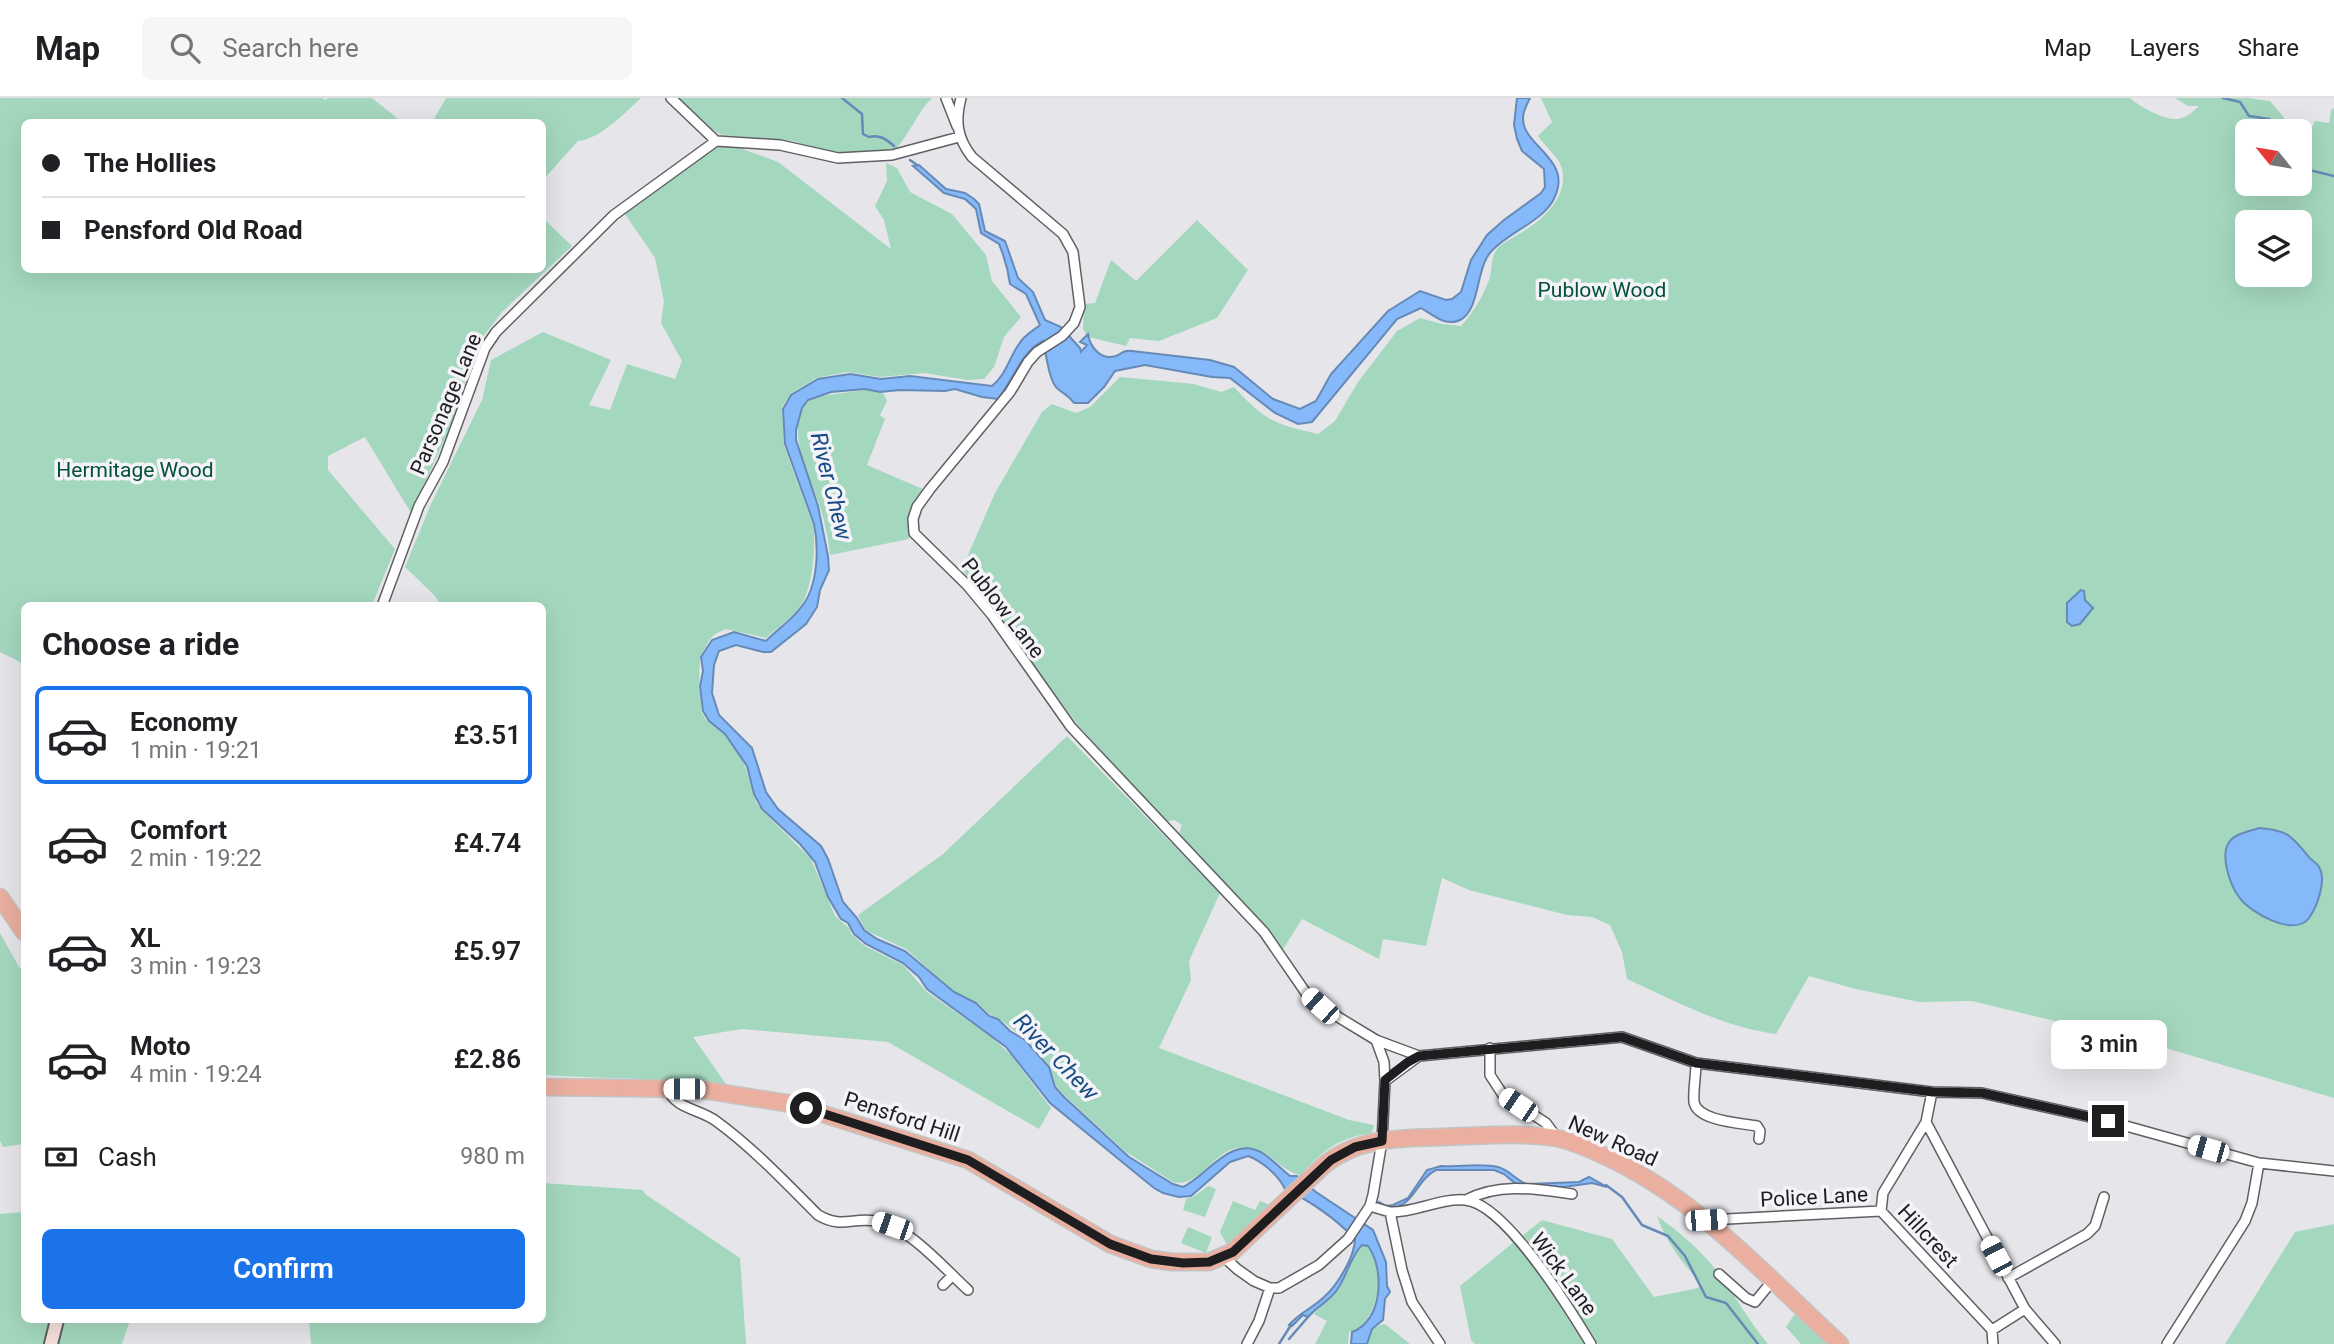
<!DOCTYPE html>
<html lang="en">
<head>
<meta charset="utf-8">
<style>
  body { margin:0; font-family:Roboto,sans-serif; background:#f6f6f6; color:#202124; height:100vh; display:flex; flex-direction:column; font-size:26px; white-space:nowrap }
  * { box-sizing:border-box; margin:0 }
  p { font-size:23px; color:#757577 }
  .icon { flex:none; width:38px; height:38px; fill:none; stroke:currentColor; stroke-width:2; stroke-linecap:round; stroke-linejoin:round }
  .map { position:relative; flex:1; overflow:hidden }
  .sheet { position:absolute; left:21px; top:504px; width:525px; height:721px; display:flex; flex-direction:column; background:#fff; border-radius:10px; box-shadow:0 7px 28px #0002 }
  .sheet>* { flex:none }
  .top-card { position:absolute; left:21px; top:21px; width:525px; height:154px; border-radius:10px; box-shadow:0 7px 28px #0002; display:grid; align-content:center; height:154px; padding:0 21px; background:#fff }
  .needle { width:46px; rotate:300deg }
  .fabs { position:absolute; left:2235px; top:21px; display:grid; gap:14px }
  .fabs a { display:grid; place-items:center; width:77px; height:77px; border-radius:10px; background:#fff; box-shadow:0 7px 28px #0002; font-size:35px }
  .end { position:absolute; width:32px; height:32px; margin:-16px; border:9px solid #1e1e20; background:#fff; box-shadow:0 0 0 4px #fff }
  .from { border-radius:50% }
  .bubble { position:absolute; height:49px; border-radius:10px; background:#fff; box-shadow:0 7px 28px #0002; font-size:23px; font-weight:600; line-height:49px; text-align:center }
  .car { position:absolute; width:21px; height:42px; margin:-21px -10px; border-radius:9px; box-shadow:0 0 5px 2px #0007; background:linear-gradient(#fff 24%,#345 0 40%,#fff 0 76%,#345 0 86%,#fff 0) }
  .top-card b { display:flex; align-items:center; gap:24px; height:66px; font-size:26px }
  .top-card b+b { border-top:2px solid #e0e0e0 }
  .top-card i { width:18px; height:18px; background:#202124 }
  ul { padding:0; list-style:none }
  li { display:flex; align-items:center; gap:21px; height:98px; margin:0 14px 10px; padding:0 7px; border:4px solid transparent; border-radius:10px }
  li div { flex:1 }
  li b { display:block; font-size:26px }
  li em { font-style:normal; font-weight:600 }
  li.on { border-color:#1a73e8 }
  li>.icon { width:63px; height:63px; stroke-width:1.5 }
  h2 { padding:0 21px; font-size:32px; line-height:84px }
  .pay { display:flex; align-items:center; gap:18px; height:77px; padding:0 21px; font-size:26px }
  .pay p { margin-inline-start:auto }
  .button { display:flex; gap:14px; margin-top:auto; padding:14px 21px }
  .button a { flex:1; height:80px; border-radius:10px; background:#1a73e8; color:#fff; font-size:28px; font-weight:600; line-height:80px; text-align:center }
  header { display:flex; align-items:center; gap:42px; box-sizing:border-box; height:98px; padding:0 35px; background:#fff; border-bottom:2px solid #e0e0e0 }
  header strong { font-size:33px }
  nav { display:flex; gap:38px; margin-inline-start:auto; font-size:24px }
  .search { width:490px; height:63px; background:#f6f6f6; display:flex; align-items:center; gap:18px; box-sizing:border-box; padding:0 24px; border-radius:10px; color:#757577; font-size:26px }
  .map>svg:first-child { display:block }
</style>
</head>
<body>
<header>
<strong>Map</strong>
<div class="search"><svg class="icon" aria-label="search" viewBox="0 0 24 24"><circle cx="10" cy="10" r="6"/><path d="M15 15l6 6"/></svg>Search here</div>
<nav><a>Map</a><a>Layers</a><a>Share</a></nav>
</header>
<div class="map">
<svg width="2334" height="1246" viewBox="0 0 2334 1246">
  <rect width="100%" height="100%" fill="#e6e6ea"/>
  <path fill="#a4d8be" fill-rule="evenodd" d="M0,0H323L325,2L328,0H372L402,24H24V172H542L543,120L572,148L502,214L483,239L475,253L449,332L411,415L365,339L328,358V372L395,451L372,507L24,508V566L0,554Z
    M446,0H641C626,14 599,42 578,43L543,82L542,24H432Z
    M676,0H932C917,15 910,35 896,51L854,57H836L793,43L722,37L705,27Z
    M1541,0H2130C2139,8 2162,21 2175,21C2184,22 2193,14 2199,8H2188L2175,0H2249L2270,3L2295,33H2247V86H2300V37L2307,38L2315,23L2329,25L2331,12L2334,10V1000L2162,949L1972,903L1919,904L1856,891L1809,878L1776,936C1723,929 1675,903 1627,881L1622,854L1610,827L1592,819L1567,817L1469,792L1442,780L1426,848L1383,841L1379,861L1302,821L1282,853L1264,827L1179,736L1182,727L1174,722L1166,724L1078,627L962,471L995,395L1042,314L1052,306L1076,315L1090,309L1120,279L1194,286L1221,294L1234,289C1266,323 1273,326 1318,336L1335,323L1358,284L1397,233L1420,220L1442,226L1461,228C1473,215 1483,198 1489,182C1493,171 1490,160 1497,151C1503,144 1512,141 1519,136C1542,123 1571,97 1561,68C1558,59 1544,47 1538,38L1552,24ZM2247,124H2300V177H2247Z
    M729,46L778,64L891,151L884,122L875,108L887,83L886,65L897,70L910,94L952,116L986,157L992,183L1021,219L1004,239L994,269L984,281L968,282L924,275L880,279L847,274L816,280L790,296L782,309L784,348L813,427C816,448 813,492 799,510C790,521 776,531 766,540L726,531L715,536L710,541L700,559L699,588L702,615L707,623L725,637L744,665L756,704L762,712L811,761L835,818L850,831L851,836L865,848L903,867L927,894L994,941L1011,957L1051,1010L1039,1031L888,944L742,931L693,939L726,986C665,980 604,981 543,977L542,508L441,507L435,498L405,469L431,406L482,302L491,262L543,234L611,262L589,307L610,312L627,266L675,281L682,263L661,225L664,203L655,160L625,116L719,47Z
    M1197,122L1248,172L1217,220L1159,243L1130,240L1126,248L1088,239L1083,231L1084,206L1095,205L1111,162L1136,183Z
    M865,292L883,295L887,303L880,317L885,321L867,367L925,392L908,422L909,441L830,457C828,438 824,420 818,403C808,374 781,324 813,299Z
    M1067,638L1220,795L1189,863L1191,882L1159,950L1349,1022L1374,1027L1372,1035C1337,1040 1324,1052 1300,1077C1273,1070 1271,1047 1238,1050C1213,1053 1199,1091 1173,1084L1126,1054L1065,998L1056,988L1050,969L1029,944L998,920L989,916L979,906L954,894L906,851L869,834L864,830L858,817L943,756Z
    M0,835L19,869L24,872V1046L3,1049L0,1043Z
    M543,1085L643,1092L645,1096L740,1160L746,1246H311L309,1222H542Z
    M1208,1088L1216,1091L1205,1119L1183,1112L1186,1101L1193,1099Z
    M1233,1103L1255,1112L1260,1103L1270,1107L1227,1147L1220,1134Z
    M24,1114V1222H51L45,1246H0V1116Z
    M1657,1118C1682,1136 1707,1157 1724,1183C1739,1204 1751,1226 1768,1246H1598L1539,1155L1523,1137L1542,1122L1612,1141L1654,1199L1698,1190L1701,1186C1683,1165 1666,1145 1657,1118Z
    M2334,1126V1246H2225L2295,1134Z
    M1188,1129L1212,1139L1206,1155L1181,1145Z
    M1514,1144L1529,1158L1584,1246H1475L1471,1242L1460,1188Z
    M1362,1147L1368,1148C1372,1154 1376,1161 1377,1168C1382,1190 1373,1228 1349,1234L1348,1246H1315L1327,1223L1314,1216L1340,1190L1355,1157Z
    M1796,1214L1833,1246H1801L1786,1229Z
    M62,1222H130L122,1246H58Z
    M1385,1226L1410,1246H1367C1369,1235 1373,1228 1385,1226Z"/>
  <path fill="#85b9f9" stroke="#668ab8" stroke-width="2" d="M1517,0H1530C1527,6 1523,13 1523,20C1522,45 1564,59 1558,89C1552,123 1509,131 1490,155C1476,171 1480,212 1460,222C1446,229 1433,217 1421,210L1397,221L1312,324L1298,326L1275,315L1230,280L1212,279L1145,267L1115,273L1104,289L1088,305H1074C1067,296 1066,298 1058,291C1049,285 1046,254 1043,243C1020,255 1013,283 998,301L982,299L955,291L945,293L900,292L880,294L865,291L831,294L808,302L802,310L796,332V342L818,408L828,458L829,472L820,492L817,509L806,526L771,554H763L736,547L719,553L714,567L712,595L719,617L752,650L766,694L778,711L821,748L828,761L843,804L857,820L864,832L877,841L905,853L954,894L976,905L989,918L998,921L1010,933L1025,942L1049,969L1055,989L1064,999L1129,1059L1173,1086L1183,1089C1208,1077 1232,1035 1264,1056C1274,1063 1281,1071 1290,1078H1297L1316,1094L1373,1132L1386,1164L1387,1188L1390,1194L1385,1201L1383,1222L1372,1231L1367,1246H1351L1352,1234C1383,1223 1385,1171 1368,1148L1362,1147C1350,1159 1347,1178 1337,1192C1329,1203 1317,1209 1308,1219L1303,1217L1292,1228L1289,1227C1300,1214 1313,1210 1324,1199C1337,1188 1355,1158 1355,1141C1334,1119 1312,1104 1285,1091C1278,1077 1262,1063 1248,1058L1230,1064L1191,1098L1179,1099L1163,1095L1154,1090L1050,1005L1006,949L927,891L919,879L903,865L866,846L854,836L848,825L841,821L828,799L815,764L800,746L762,711L754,696L747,668L725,636L709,623L703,613L700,588L703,573L701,559L712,542L734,534L766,543C778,531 793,521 802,508C818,488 819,450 814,426L785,346L783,311L791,297L818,281L850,276L881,281L910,278L992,288C1006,277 1009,260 1019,246C1024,237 1033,233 1040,227L1026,196L1010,186C1008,172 1005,160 999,146L981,135L976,111L965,101L944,95L913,68L919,67L946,91L965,95L974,101L979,106L985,133L1005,143L1018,180L1033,194L1045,222L1061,229L1080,250L1081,254L1087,247L1080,244L1088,236C1090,249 1101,263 1116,258C1123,255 1123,252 1132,253L1210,262L1234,269L1273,301L1300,311L1316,303L1331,276L1388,213L1420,193L1446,202L1452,201L1461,194L1471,162L1487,137L1504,122L1541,95L1545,89L1544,71L1522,53L1517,41L1514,27Z
    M2081,492L2084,493L2085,502L2093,510L2080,526L2072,528L2067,524V505Z
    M2259,730C2287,732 2291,737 2308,758C2311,762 2317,765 2319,769C2327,782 2317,809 2309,820C2294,840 2249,814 2239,799C2230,787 2219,756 2230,743C2236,735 2251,733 2259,730Z
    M1441,1068C1458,1069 1482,1065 1498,1069C1510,1072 1516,1083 1527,1086L1579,1084L1589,1079L1607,1089L1592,1085L1564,1089L1517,1087L1504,1076L1494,1072H1436C1413,1083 1413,1120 1378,1106L1379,1104L1386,1108L1393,1107L1408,1100L1427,1072Z"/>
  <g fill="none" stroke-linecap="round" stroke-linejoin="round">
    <path stroke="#668ab8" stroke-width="2.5" d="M842,0L862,16L863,36L869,39C879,36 886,41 894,48
      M2223,0L2240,4L2249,18L2269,21L2281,33
      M2300,53L2301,70L2334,78
      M910,62L917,67
      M1606,1087L1622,1099L1642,1127L1668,1138L1685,1158L1706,1199L1726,1205L1758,1246
      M1289,1241L1308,1219
      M1279,1246L1291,1227"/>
    <g stroke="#606064" stroke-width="12">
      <path id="minor" d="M671,0L716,43L780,47L838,60L892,57L959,39
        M946,0L957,28
        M961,0C955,23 957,40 972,59L1063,136L1073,154L1080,209L1074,225L1062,238L1037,254L1028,264L1010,294L930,391L917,409L913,421L914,435L967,487L992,517L1071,629L1264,834L1306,895L1320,908L1376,942L1384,964L1385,983L1382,1043L1373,1097L1370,1108L1348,1141L1319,1167L1279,1190H1270L1254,1183L1237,1171L1224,1159
        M382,508L419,408L443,364L485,250L496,234L614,117L716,43
        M1376,942L1419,958L1622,939L1696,965L1932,994L1982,995L2108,1023L2259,1065L2334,1073
        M1490,950V977L1503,997L1546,1025L1557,1040
        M1696,965C1696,977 1693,992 1694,1004C1697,1023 1741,1025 1757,1028L1760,1033L1759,1041
        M1385,983L1419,958
        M668,991C675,1011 700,1011 716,1023C753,1050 785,1084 818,1117C842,1131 852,1119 876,1123C907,1127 945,1171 968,1192
        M1466,1102C1499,1084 1537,1091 1572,1096
        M1370,1108L1390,1114L1402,1172L1412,1204L1440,1246
        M1881,1113L1992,1232L2025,1211L1926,1024
        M1881,1113L1883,1095L1926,1024L1932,994
        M1390,1114C1415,1115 1439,1100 1465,1102C1505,1105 1571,1213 1591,1246
        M1708,1122L1881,1113
        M1719,1176L1746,1200L1755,1204L1773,1182
        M2008,1180L2087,1136L2095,1128L2104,1099
        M943,1187L952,1178
        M2025,1211L2055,1246
        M1992,1232L1993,1246
        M1247,1246L1259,1223L1270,1190
        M2167,1246L2245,1123L2252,1105L2259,1065"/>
    </g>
    <g stroke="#606064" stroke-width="16">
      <path id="secondary" d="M51,1246L57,1222"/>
    </g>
    <g stroke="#c4c4c5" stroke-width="19">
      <path id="trunk" d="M0,799L24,834
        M542,989L698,991L792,1006L968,1062L1110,1146L1151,1161L1172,1164H1209L1232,1154L1323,1068C1358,1039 1401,1040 1444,1039C1479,1038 1522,1034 1556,1040C1573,1043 1589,1051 1605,1058C1698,1101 1766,1178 1840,1246"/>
    </g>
    <use href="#minor" stroke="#fff" stroke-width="9"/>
    <use href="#secondary" stroke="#f7e1db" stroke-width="12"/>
    <use href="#trunk" stroke="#eaaf9e" stroke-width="16"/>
  </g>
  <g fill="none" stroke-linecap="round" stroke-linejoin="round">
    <path stroke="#1e1e20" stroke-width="9" d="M806,1010L968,1062L1110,1146L1151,1161L1183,1165L1209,1164L1233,1154L1331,1062L1355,1049L1382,1043L1385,982L1408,964L1419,958L1622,939L1696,965L1933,994L1982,995L2108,1023"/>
  </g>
  <g text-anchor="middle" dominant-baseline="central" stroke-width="7" stroke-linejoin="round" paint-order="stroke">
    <g font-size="21" fill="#035137" stroke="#f3f3f8">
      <text x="1602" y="192">Publow Wood</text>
      <text x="135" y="372">Hermitage Wood</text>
    </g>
    <g font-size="21" fill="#1e1e20" stroke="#f3f3f8">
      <text transform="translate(446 306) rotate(-67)">Parsonage Lane</text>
      <text transform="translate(1003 510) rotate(52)">Publow Lane</text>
      <text transform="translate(902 1019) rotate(18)">Pensford Hill</text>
      <text transform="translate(1613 1043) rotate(24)">New Road</text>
      <text transform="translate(1814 1099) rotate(-3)">Police Lane</text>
      <text transform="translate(1928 1138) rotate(47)">Hillcrest</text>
      <text transform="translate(1564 1176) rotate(54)">Wick Lane</text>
    </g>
    <g font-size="23" font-style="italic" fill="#184b84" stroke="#f3f3f8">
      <text transform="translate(831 388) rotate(76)">River Chew</text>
      <text transform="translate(1056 959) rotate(46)">River Chew</text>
    </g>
  </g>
</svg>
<div class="fabs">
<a><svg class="needle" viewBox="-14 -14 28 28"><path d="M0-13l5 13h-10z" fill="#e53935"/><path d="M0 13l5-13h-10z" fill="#757577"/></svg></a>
<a><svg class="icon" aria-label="layers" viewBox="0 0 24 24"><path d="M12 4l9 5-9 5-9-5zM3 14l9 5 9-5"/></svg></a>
</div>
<i class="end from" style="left:806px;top:1010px"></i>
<i class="end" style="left:2108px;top:1023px"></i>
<div class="bubble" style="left:2051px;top:922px;width:116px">3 min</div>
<i class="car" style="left:1320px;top:908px;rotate:312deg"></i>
<i class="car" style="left:684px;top:991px;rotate:270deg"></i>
<i class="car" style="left:1518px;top:1007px;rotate:304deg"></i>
<i class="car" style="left:2208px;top:1051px;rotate:286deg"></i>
<i class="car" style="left:1706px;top:1122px;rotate:87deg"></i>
<i class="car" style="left:892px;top:1128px;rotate:289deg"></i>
<i class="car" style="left:1996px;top:1158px;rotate:332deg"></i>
<div class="top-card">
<b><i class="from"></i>The Hollies</b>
<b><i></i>Pensford Old Road</b>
</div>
<section class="sheet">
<h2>Choose a ride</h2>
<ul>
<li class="on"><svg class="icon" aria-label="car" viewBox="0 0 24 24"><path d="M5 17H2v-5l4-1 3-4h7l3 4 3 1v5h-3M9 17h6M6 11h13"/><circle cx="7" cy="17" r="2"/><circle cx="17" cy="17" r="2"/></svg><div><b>Economy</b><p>1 min · 19:21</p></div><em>£3.51</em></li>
<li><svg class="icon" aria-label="car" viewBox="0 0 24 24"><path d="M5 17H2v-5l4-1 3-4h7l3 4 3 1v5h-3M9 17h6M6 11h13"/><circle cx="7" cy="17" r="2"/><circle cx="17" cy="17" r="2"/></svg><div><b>Comfort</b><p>2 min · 19:22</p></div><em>£4.74</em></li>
<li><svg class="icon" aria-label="car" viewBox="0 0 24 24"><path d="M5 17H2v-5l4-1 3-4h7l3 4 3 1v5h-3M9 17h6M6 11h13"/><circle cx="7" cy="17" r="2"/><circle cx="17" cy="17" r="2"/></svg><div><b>XL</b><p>3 min · 19:23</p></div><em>£5.97</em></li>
<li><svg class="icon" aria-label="car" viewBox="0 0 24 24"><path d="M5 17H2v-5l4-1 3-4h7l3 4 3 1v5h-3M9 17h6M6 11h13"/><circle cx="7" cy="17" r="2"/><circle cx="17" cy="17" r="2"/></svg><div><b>Moto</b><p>4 min · 19:24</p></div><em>£2.86</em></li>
</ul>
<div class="pay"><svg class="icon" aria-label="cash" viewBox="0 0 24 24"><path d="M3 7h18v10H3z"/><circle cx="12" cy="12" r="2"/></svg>Cash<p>980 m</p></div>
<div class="button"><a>Confirm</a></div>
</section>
</div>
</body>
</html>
